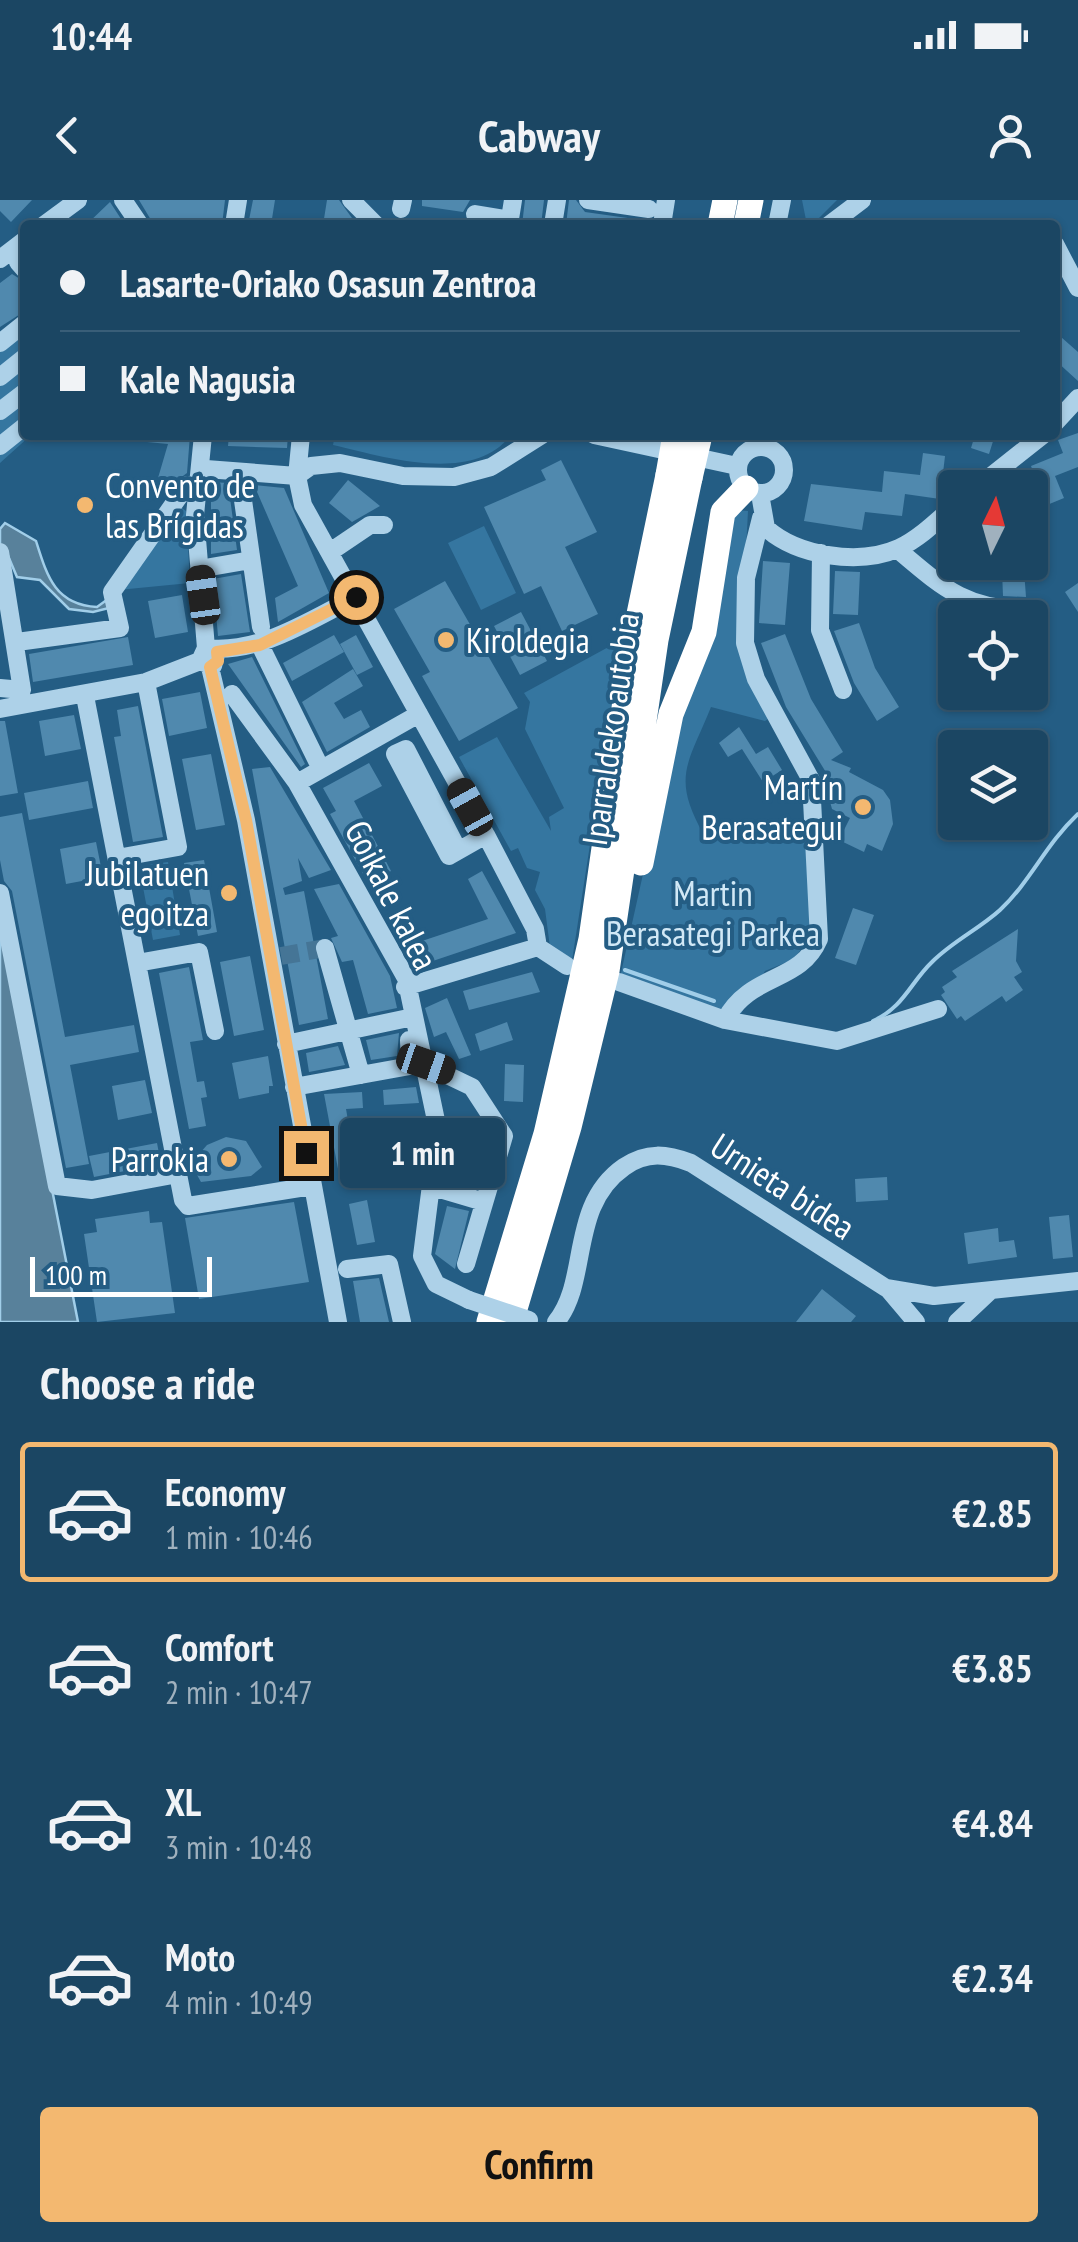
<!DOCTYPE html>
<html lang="en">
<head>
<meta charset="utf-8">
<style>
  body { margin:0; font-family:"PT Sans Narrow",sans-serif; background:#28506c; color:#f1f3f6; height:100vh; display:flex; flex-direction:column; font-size:38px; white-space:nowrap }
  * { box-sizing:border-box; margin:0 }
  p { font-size:32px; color:#a0b1be }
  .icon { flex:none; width:55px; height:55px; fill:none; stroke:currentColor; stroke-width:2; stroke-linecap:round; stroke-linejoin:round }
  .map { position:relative; height:1122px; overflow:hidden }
  .side { display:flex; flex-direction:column; background:#1b4663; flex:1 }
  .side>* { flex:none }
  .guide { position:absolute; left:20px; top:20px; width:1040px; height:220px; border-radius:10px; box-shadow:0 2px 8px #0004,0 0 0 2px #395e78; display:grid; align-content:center; height:220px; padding:0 40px; background:#1b4663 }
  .needle { width:65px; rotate:5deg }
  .controls { position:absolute; left:938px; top:270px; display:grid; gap:20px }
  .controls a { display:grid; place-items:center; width:110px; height:110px; border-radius:10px; background:#1b4663; box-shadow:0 2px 8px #0004,0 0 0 2px #395e78; font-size:50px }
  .scale { position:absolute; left:30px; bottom:25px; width:182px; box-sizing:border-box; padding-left:10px; border:5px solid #fff; border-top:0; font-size:28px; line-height:35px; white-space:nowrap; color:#fff; -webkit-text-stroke:8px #245d84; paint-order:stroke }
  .end { position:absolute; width:45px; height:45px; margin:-22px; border:12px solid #f3b870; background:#111; box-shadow:0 0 0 5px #111 }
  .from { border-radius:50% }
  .bubble { position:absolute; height:70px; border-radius:10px; background:#1b4663; box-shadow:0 2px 8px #0004,0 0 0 2px #395e78; font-size:32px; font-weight:700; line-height:70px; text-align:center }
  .car { position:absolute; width:30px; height:60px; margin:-30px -15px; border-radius:12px; box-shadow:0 0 8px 2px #0007; background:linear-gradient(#222 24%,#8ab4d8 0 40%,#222 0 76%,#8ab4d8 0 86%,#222 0) }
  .guide b { display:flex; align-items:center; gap:35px; height:95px; font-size:38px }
  .guide b+b { border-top:2px solid #395e78 }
  .guide i { width:25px; height:25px; background:#f1f3f6 }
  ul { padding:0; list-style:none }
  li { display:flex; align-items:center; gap:30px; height:140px; margin:0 20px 15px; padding:0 20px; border:5px solid transparent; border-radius:10px }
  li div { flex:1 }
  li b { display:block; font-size:38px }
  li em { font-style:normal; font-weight:700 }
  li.active { border-color:#f3b870 }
  li>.icon { width:90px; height:90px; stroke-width:1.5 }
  h2 { padding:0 40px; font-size:45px; line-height:120px }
  .primary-button { display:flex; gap:20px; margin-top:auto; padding:20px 40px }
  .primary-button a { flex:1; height:115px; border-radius:10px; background:#f3b870; color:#111; font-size:40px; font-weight:700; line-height:115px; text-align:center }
  .status { display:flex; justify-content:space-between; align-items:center; height:70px; padding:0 50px; background:#1b4663; direction:ltr }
  .status svg { height:28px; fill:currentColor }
  header { display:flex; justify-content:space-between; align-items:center; height:130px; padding:0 40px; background:#1b4663; font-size:45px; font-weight:700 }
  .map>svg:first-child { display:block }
</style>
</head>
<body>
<div class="status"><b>10:44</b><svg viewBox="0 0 49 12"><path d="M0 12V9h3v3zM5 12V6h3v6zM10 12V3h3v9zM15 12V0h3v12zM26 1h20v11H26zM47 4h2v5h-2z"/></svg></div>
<header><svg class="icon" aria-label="back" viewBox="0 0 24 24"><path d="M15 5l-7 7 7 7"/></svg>Cabway<svg class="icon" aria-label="person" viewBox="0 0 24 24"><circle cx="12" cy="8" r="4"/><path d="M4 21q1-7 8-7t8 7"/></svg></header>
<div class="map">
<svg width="1078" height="1122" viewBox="0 0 1078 1122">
  <rect width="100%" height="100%" fill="#245d84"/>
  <path fill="#3576a0" d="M802,0H837L812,25H807Z
    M25,126V235H31L0,263V145Z
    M335,235H511C473,285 385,257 333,245Z
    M178,305L186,311L190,383L118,390Z
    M736,310L748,311L743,406L774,515L765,521L711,507C688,564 671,577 704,635L810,633L815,734L792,760L765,771L737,821L619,782L682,499Z
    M484,326L516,393L481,410L448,343Z
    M614,444L621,445L571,767L551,755L545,709L535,690L540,672L527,668L518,648L511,651L459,557L497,537L551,631L549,617L564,608L525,529L530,502L524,493Z
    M168,662L180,735L153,740L139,666Z"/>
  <path fill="#58819b" stroke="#a1cee9" stroke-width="2.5" d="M5,323L36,341C47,376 55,405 97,407L108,399L113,407L93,412L69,409L40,380L17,377L6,351L0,352V329Z
    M0,724L78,1122H0Z"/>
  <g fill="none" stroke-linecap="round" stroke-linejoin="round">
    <path stroke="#a1cee9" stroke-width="4" d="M625,770L714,801
      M873,821C904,807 910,783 932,762C953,741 979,729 1000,710C1031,681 1045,645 1078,614"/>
  </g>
  <path fill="#5089ae" d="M0,0H32L11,22L0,11Z
    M139,0H225L222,25H154Z
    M253,0H275L271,25H248Z
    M327,0H339L357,25H323Z
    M422,0H470L463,12L422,6Z
    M525,0H544L541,25H522Z
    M569,0H576L585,12L649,21V25H566Z
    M110,2L125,25H86Z
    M12,74L25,82V111L0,127V83Z
    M1061,137L1078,152V181L1055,160V144Z
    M1078,233V267L1055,276L1064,298L1047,305L1039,288H1002L1034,274L1031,266L1063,253L1058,240Z
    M147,235H190L187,273L172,284L158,278L168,244L147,242Z
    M229,235H288L287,248L228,246Z
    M975,235H995L989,254L971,248Z
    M923,253L945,256L940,299L905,294L902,316L865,312L862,330L804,321L811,284L882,292L884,271L920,275Z
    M561,260L597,332L565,347L598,414L562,431L541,386L524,394L484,307L546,280L541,270Z
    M348,280L380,306L352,322L329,303Z
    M211,282L228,283L237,350L211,354Z
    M254,285L284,288L329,393L278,422L275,398L298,386Z
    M763,361L790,363L785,425L759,423Z
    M1024,370L1026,397L1003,396L1002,371Z
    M835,371L860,372L858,415L833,414Z
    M241,374L250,432L218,436L213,379Z
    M445,381L518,508L459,541L422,476L430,472L394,409Z
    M1078,383V412L1065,392Z
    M182,395L188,432L155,438L148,401Z
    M521,412L547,461L520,475L494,426Z
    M859,423L875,468L899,507L877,521L854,483L834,431Z
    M785,434L811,499L843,552L831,560L851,568L849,572L883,590L890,600L893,624L882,651L867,644L864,652L839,640L850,618L832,609L823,576L827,574L786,507L761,443Z
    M334,435L344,452L292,481L283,463Z
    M356,435L373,467L357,475L340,444Z
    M128,437L133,465L33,482L29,454Z
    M252,457L305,564L301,567L228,464Z
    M353,469L363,486L334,503L344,519L361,510L370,527L327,552L302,502Z
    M200,492L207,528L169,536L162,499Z
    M138,506L163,637L133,642L114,537L121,536L117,510Z
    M74,515L81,549L45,556L39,521Z
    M0,521H5L18,593L0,596Z
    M739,527L756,554L768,547L782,570L763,582L742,549L728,557L719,543Z
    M211,554L225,625L196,630L182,559Z
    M369,563L382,586L354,601L391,671L368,683L330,614L336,611L323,588Z
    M270,567L331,670L309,678L298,658L302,681L283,688L285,695L304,691L328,819L299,825L252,569Z
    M88,581L93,608L29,620L24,593Z
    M22,613L65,837L134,825L139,852L70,865L89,964L66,968L12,691L4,681L0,660V617Z
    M96,642L103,677L66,684L60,649Z
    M204,660L217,732L198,736L184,663Z
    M482,671L516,733L418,766L392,720L407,713L422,741L488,719L468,679Z
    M339,684L390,776L397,808L368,814L353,760L342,762L331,738L338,736L314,689Z
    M853,708L874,715L856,765L835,758Z
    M1018,729L1016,761L1022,772L1014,777L1023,790L1006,802L1002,796L965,821L961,816L957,819L941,795L945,792L942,787L957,777L952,771Z
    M250,756L264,830L234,836L220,762Z
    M189,767L203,840L190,842L197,882L204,881L207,897L201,898L206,926L189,929L159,773Z
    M532,772L540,792L469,810L463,791Z
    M447,798L471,855L459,859L446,832L434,837L425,808Z
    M507,822L513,840L480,851L475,834Z
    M399,833L397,856L371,860L366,840Z
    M338,846L345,865L309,872L306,853Z
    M268,856L273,886H269V893L239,899L232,863Z
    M505,864L524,865L523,902L504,901Z
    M145,880L152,913L118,920L112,886Z
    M416,887L419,903L384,905L383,890Z
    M362,892L363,908L346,909L355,960L377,956L374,940L391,937L398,976L341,985L324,894Z
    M463,922L490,938L476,987L445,977Z
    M226,937L246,941L262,967L251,976L201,982L197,975L200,953L207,945Z
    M157,943L161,964L94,977L89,956Z
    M887,977L888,1000L856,1002L855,979Z
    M367,1000L375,1042L357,1045L349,1004Z
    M294,1002L309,1082L199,1099L185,1018Z
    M447,1006L469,1011L455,1069L435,1054Z
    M149,1011L150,1023L162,1022L175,1113L97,1122L84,1034L97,1032L95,1019Z
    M1069,1015L1073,1057L1053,1059L1049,1017Z
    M998,1028L999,1042L1014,1040L1017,1057L968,1064L964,1033Z
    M379,1078L389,1122H360L353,1081Z
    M822,1089L856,1116L851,1122H796Z"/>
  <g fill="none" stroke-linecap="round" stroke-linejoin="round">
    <path stroke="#457596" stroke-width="18" stroke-dasharray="18 9" stroke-linecap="butt" d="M281,756L325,748"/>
    <path stroke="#add1e8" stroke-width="18" d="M123,0L140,25
      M351,0L376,25
      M588,0L649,9
      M401,9L403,0
      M475,14L510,20
      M44,25L78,0
      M234,25L238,0
      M509,25L513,0
      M553,25L557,0
      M662,25L666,0
      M777,25L782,0
      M829,25L862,0
      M1055,44L1078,88
      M0,59L25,40
      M18,62L25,70
      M0,143L25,123
      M0,177L25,157
      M0,211L25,192
      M1055,223L1078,198
      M203,235L195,315L206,448
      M301,235L297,276L303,305L486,635L535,729L538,747L567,766
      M594,235L737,266
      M0,246L25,226
      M738 270a23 23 0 1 1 46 0a23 23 0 1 1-46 0Z
      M206,269L297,276L311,266L340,263L403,276L454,277L491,267L542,235
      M239,272L261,427
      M976,288L1043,235
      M760,294L766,328C797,356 859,366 899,348C920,338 938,320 955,305
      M897,349C943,388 966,410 1030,410
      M330,352L370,325H384
      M821,353L820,430L843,490
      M199,369L251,360
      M17,442L120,428L112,392L187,285
      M260,445L321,569
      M217,451L213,466L200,461L206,448C260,454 308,421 356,397
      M210,467L246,620L338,1122
      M0,488L22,490L0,352
      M232,494L297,583L406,778L438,930L422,1056L436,1084L469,1100
      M85,496L183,1000L188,1006L312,986
      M0,509L146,482L200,461
      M297,583L419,514
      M458,650L406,549L395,554L449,656L486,635
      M117,658L178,647L146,482
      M0,693L57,986L92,990L178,974
      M325,748L361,875
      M137,763L199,752L215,831
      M619,782L725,820L837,841L938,809
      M405,787L538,747
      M725,820C751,772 800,784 819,739L811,580L756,479L745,443L746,378L761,318
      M286,844L413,817
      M426,865L472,887L504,936L466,1064
      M294,887L410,866L409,840
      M430,986L484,1002
      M347,1069L389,1064L402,1122
      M888,1089L916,1122
      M556,1122C590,1081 568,1006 624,967C647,951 667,954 691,963L886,1088L934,1096L1078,1081
      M957,1122L989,1092"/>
    <path stroke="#fff" stroke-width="25" d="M720,25L725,0
      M746,25L751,0
      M641,663L671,514L704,432L723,312L746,288
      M489,1122L546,934L591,739L634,438L668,275
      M511,1122L569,927L607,771L656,440L690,278"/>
    <path stroke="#add1e8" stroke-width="18" d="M469,1100L529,1120"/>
    <path stroke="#fff" stroke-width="25" d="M668,275L675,235
      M690,278L700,235"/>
  </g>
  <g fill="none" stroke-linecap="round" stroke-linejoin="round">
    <path stroke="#f3b870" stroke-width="12" d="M306,953L246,620L210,467L218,461L217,452L260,445L356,397"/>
  </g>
  <g fill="#f3b870" stroke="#245d84" stroke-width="4">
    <circle cx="85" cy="305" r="10"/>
    <circle cx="446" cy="440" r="10"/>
    <circle cx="863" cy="607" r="10"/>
    <circle cx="229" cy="693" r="10"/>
    <circle cx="229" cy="959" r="10"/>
  </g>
  <g text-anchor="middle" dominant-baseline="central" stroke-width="8" stroke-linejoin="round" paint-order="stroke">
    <g font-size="35" fill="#fff" stroke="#245d84" text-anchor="end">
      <text x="105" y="285" text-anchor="start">Convento de<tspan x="105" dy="40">las Brígidas</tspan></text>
      <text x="466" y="440" text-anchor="start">Kiroldegia</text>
      <text x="843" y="587">Martín<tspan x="843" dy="40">Berasategui</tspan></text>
      <text x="209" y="673">Jubilatuen<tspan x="209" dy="40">egoitza</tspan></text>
      <text x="209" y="959">Parrokia</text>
    </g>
    <g font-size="35" fill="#fff" stroke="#245d84">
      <text transform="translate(610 529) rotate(-82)">Iparraldeko autobia</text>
      <text transform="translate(392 695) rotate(63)">Goikale kalea</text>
      <text transform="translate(783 986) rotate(33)">Urnieta bidea</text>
    </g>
    <g font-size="35" fill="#d1e8f6" stroke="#245d84">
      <text x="713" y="693">Martin<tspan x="713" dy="40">Berasategi Parkea</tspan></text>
    </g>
  </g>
</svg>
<div class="controls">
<a><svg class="needle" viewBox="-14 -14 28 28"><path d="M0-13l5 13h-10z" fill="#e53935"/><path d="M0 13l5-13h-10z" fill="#a0b1be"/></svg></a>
<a><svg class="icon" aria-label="locate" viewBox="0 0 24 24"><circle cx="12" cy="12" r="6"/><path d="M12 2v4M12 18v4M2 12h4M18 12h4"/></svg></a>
<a><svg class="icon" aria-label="layers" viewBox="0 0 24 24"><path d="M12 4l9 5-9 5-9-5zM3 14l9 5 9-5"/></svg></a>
</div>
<div class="scale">100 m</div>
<i class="end from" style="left:356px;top:397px"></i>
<i class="end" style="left:306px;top:953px"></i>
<div class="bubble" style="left:340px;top:918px;width:165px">1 min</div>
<i class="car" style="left:203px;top:395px;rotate:352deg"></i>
<i class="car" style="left:470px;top:607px;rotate:331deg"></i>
<i class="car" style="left:426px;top:864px;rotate:109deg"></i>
<div class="guide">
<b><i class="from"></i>Lasarte-Oriako Osasun Zentroa</b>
<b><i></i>Kale Nagusia</b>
</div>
</div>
<section class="side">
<h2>Choose a ride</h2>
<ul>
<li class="active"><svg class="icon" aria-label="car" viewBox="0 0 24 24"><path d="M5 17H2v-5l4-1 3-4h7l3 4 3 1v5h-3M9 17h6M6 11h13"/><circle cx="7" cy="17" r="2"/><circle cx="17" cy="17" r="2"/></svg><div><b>Economy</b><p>1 min · 10:46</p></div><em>€2.85</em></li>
<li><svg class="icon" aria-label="car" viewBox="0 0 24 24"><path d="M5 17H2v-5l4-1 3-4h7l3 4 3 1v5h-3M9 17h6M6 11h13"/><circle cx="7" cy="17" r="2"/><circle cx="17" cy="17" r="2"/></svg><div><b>Comfort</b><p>2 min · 10:47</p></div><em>€3.85</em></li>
<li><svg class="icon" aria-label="car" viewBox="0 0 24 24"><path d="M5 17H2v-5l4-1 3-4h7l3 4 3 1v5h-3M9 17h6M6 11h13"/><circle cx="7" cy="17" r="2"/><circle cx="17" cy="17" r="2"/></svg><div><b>XL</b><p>3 min · 10:48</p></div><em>€4.84</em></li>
<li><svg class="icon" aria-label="car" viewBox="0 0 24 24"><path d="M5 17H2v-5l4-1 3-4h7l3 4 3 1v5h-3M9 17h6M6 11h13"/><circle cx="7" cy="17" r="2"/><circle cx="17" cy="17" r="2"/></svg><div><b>Moto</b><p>4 min · 10:49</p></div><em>€2.34</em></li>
</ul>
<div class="primary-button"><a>Confirm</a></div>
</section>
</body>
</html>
